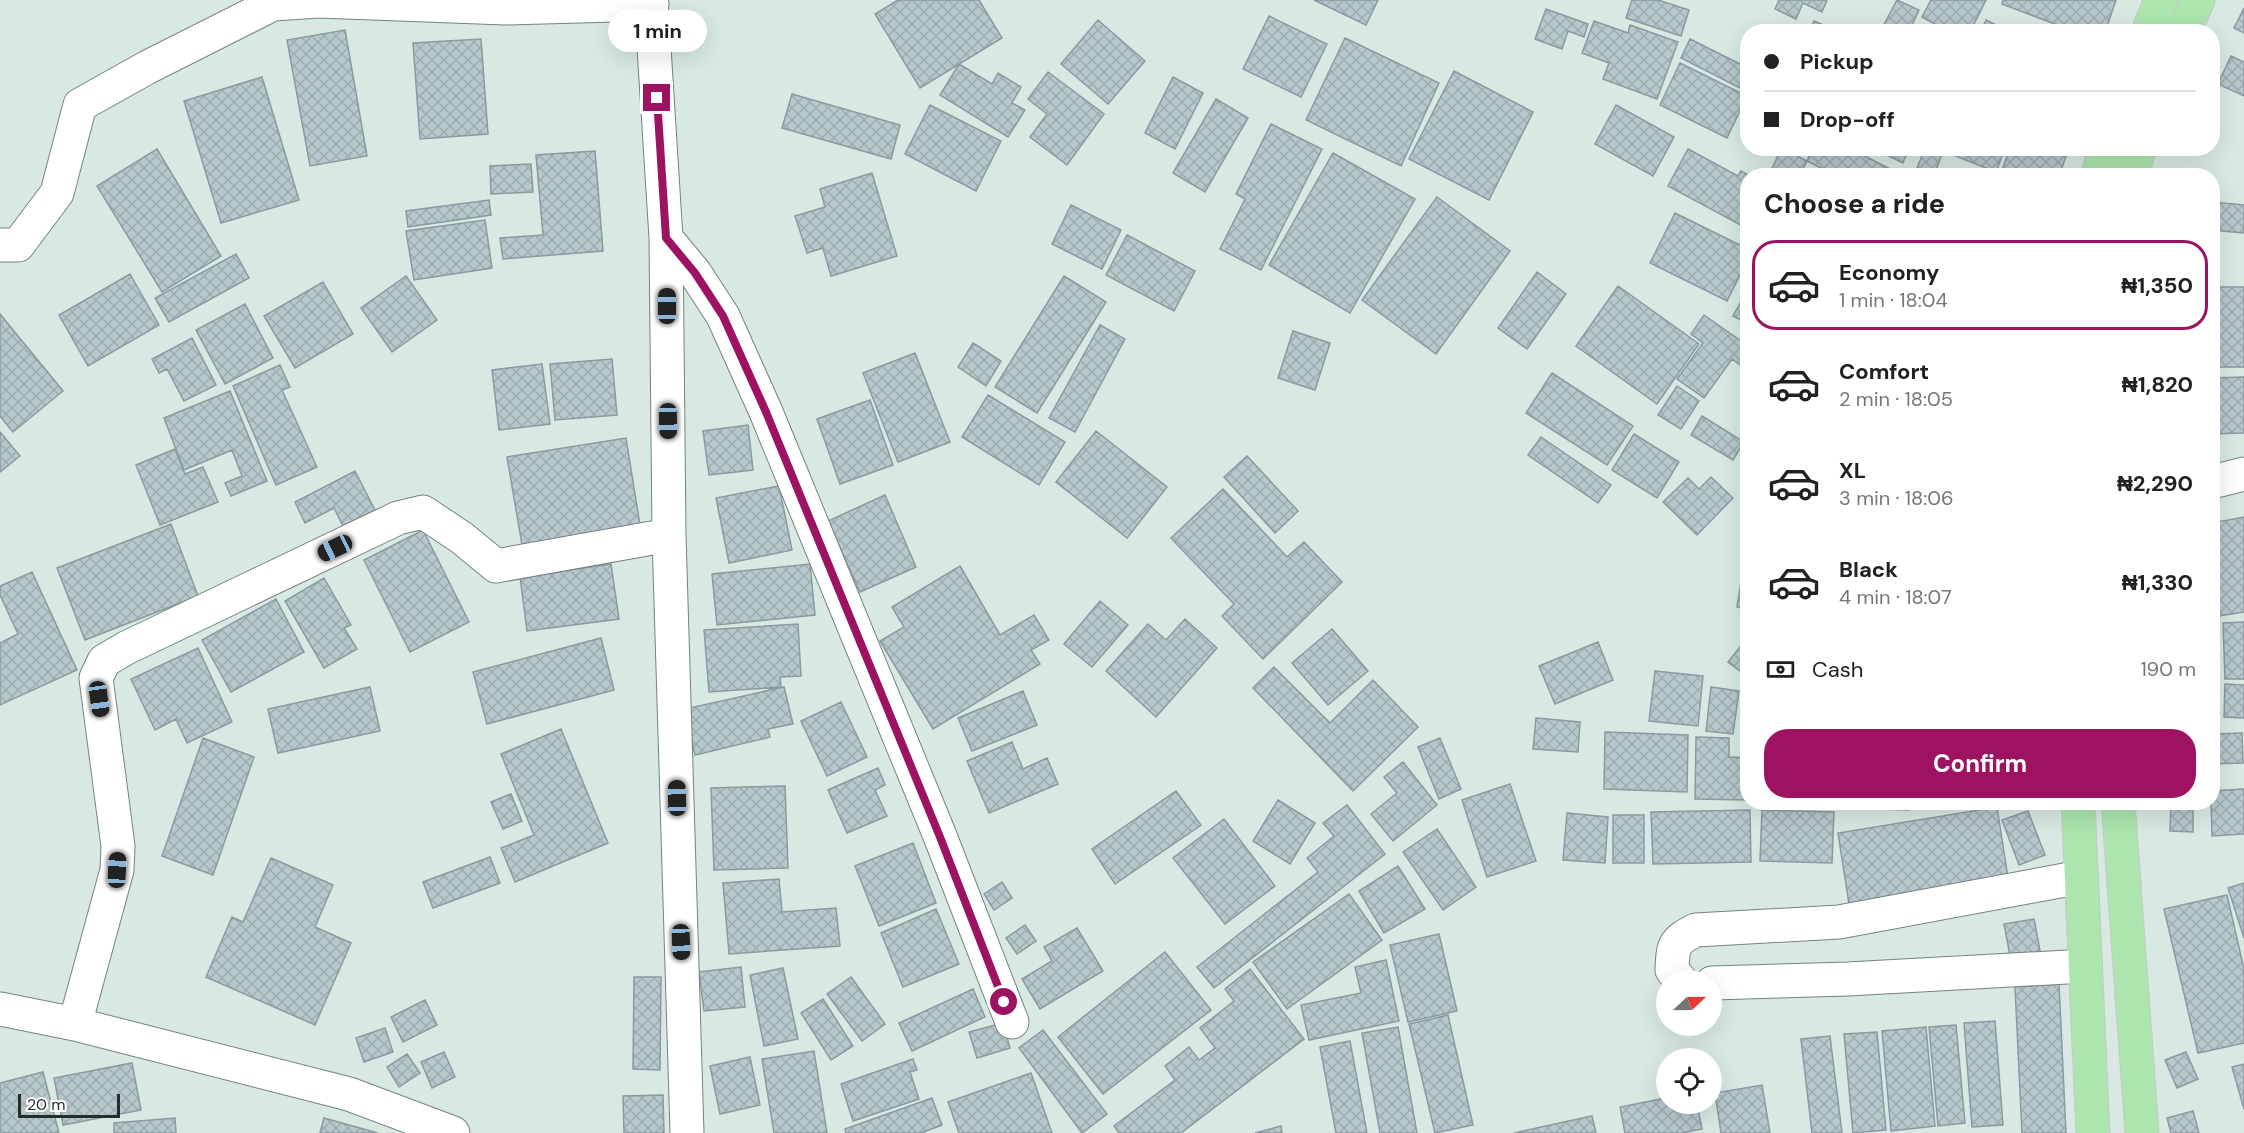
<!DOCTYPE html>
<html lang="en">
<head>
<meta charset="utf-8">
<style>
  body { margin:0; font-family:"DM Sans",sans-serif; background:#f2f2f2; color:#202124; height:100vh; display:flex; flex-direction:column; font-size:22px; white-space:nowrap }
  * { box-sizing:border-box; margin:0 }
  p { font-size:20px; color:#757577 }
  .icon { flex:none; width:33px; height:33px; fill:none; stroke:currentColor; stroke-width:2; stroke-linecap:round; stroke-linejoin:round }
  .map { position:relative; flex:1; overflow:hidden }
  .panel { position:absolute; left:1740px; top:168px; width:480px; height:642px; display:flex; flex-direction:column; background:#fff; border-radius:24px; box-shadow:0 6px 24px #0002 }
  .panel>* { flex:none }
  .banner { position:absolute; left:1740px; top:24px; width:480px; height:132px; border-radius:24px; box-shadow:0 6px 24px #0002; display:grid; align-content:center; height:132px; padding:0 24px; background:#fff }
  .needle { width:39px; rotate:68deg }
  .fabs { position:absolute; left:1656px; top:970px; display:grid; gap:12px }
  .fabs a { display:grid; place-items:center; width:66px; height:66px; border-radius:50%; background:#fff; box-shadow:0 6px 24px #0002; font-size:30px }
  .scale { position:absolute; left:18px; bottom:15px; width:102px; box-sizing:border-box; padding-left:6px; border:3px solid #272d2c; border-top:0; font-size:16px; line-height:21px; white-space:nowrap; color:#272d2c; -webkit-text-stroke:4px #fff; paint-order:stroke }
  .end { position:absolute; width:27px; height:27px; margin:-14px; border:8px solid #9e1361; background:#fff; box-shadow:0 0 0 3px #fff }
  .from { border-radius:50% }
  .bubble { position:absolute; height:42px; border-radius:21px; background:#fff; box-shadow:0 6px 24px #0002; font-size:20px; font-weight:700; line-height:42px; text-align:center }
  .car { position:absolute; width:18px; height:36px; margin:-18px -9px; border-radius:8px; box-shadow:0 0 4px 2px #0007; background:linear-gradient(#222 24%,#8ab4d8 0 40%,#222 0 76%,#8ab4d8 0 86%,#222 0) }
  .banner b { display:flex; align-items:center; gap:21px; height:57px; font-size:22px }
  .banner b+b { border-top:2px solid #e0e0e0 }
  .banner i { width:15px; height:15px; background:#202124 }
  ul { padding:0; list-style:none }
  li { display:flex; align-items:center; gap:18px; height:90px; margin:0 12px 9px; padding:0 12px; border:3px solid transparent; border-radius:24px }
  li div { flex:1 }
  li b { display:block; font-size:22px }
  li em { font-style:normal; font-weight:700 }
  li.active { border-color:#9e1361 }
  li>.icon { width:54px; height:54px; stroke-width:1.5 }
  h2 { padding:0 24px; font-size:27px; line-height:72px }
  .pay { display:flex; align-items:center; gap:15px; height:66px; padding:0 24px; font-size:22px }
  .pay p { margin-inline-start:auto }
  .primary-button { display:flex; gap:12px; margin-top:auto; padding:12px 24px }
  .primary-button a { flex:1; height:69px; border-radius:24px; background:#9e1361; color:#fff; font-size:24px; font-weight:700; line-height:69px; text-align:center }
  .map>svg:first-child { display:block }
</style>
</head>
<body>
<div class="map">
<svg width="2244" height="1133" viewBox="0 0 2244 1133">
  <defs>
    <pattern id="building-cross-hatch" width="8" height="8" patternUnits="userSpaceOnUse" patternTransform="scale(1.5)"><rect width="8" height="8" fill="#b7c8cc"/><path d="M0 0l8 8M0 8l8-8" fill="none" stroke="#9dacaf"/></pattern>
  </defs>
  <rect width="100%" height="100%" fill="#d8e9e4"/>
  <path fill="url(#building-cross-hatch)" stroke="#8a9a9e" stroke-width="1.5" d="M898,0H979L1002,38L920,88L875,14Z
    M1314,0H1378L1366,25Z
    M1632,0H1658L1689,10L1681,36L1626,18Z
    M1779,0H1827L1822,12L1803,3L1796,19L1775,9Z
    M1897,0L1919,10L1911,27L1919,32H1880Z
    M1931,0H1986L1970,32H1949L1922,17Z
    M2003,0H2116L2105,32H2076L2002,4Z
    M2244,8V33L2234,28Z
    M1546,9L1588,24L1584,37L1568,31L1562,49L1535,39Z
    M1269,16L1327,44L1301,97L1243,69Z
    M1098,20L1145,61L1108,104L1061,64Z
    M1986,20L2008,31V32H1981Z
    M1594,21L1628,33L1630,25L1678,42L1657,99L1603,79L1609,63L1582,53Z
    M1814,21L1835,30L1834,32H1809Z
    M345,30L367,156L310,166L287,40Z
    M1345,38L1439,83L1401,166L1306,120Z
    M481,39L488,134L420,139L413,43Z
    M1690,39L1748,68V92L1681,58Z
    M2231,56L2244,62V96L2218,84Z
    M1680,63L1747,96L1727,138L1660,105Z
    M959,64L992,84L998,73L1021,87L1012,103L1025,110L1008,137L940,95Z
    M1454,71L1533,112L1489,200L1409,159Z
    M1048,72L1104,114L1067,165L1030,137L1047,114L1028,99Z
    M262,77L299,200L221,223L184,101Z
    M1173,77L1203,93L1175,149L1145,133Z
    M792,94L900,125L891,159L782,128Z
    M1216,99L1248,118L1205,192L1173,173Z
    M930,105L1001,141L976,191L905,154Z
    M1616,105L1674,137L1653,176L1595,144Z
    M1271,124L1322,149L1261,270L1220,249L1245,199L1236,194Z
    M1782,148L1807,161L1799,176H1768Z
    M1813,148H1849L1900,174L1836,176L1807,161Z
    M1872,148H1909L1903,163Z
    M1925,148H2005L1996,172L1943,151L1934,176H1914Z
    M2010,148H2069L2059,176H2000Z
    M157,149L221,256L162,292L97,186Z
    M1688,149L1738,176L1741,171L1750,176H1748V229L1668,186Z
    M595,151L603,251L503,259L500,238L543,235L536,155Z
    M1333,153L1415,199L1350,313L1269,265Z
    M531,164L533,192L491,194L490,166Z
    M872,173L897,256L831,276L823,248L807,253L795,216L825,207L820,189Z
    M1437,197L1510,251L1436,354L1362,300Z
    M489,200L491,215L408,227L406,211Z
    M2212,202L2244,205V233L2212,230Z
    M1071,205L1121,230L1102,269L1052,244Z
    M1675,213L1748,249V259L1727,301L1650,263Z
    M485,220L492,268L414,280L406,231Z
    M1127,235L1195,271L1174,311L1106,275Z
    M236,254L249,278L169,322L155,298Z
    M1537,272L1566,294L1527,349L1498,328Z
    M130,274L159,325L88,366L59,315Z
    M406,276L437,320L392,352L361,308Z
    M1064,276L1106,302L1037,413L995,387Z
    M323,282L353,334L295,368L264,316Z
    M1618,286L1699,344L1657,404L1576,346Z
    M2212,287H2244V367H2212Z
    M1748,289V324L1733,316Z
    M245,304L273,358L225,384L196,330Z
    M0,314L63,391L13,432L0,416Z
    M1704,315L1748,346V371L1732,359L1704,398L1677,379L1703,343L1691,334Z
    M1100,325L1125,339L1075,432L1049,418Z
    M1293,331L1330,343L1315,390L1278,378Z
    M192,338L216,385L184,401L167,369L159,373L152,359Z
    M973,343L1001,361L986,386L958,367Z
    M915,353L950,442L898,462L863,373Z
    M612,359L617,415L555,420L550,364Z
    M542,364L550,424L499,430L492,370Z
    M280,365L290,387L282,390L317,467L276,485L233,386Z
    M1552,373L1633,426L1607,465L1526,413Z
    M2244,377V433L2212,434V378Z
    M1677,386L1699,401L1681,429L1658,415Z
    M230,391L267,481L231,496L225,483L242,476L232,450L184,470L164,418Z
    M988,395L1065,442L1039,485L962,437Z
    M870,400L893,465L840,484L817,419Z
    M1702,416L1744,442L1733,460L1691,435Z
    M748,425L753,470L709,475L703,431Z
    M1096,431L1167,487L1127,538L1056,482Z
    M0,432L20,456L0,472Z
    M1634,434L1679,462L1657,498L1612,470Z
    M1541,437L1611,485L1598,503L1528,455Z
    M626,438L640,525L522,545L507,457Z
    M175,449L185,474L203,467L218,502L160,525L136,465Z
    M1247,456L1298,511L1275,533L1224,477Z
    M355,471L375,510L343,526L334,508L305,523L295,502Z
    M1711,477L1733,498L1697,535L1663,502L1688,478L1699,489Z
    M779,486L792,550L729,563L716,498Z
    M1223,489L1287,557L1304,542L1342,582L1263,659L1222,616L1234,604L1171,538Z
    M885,495L916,567L860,592L828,521Z
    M2244,517V612L2212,617V523Z
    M171,524L198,596L85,640L57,568Z
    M423,530L469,622L410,652L364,560Z
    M1745,559H1748V609L1737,607Z
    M611,564L619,619L527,631L520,577Z
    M810,564L815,615L717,625L712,574Z
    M960,566L1000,635L1034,615L1049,640L1031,650L1040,664L933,729L880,641L904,627L892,607Z
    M32,572L77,670L0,705V643L18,634L0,595V586Z
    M324,578L351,625L344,628L357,649L324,668L285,601Z
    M276,599L304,652L231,692L202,640Z
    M1100,601L1128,625L1092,667L1064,644Z
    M1185,619L1217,648L1156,717L1106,671L1148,624L1166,640Z
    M2244,622V679H2225L2223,623Z
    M798,624L801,676L780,677L781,687L709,692L704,630Z
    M1332,629L1368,671L1328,705L1292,663Z
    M601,638L614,690L487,724L473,672Z
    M1598,642L1613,680L1555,704L1539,666Z
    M1744,642L1748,645V677L1728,662Z
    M198,648L232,722L187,743L176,719L155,730L131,679Z
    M1274,667L1330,723L1373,680L1418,727L1353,791L1253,688Z
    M1655,671L1703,676L1698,726L1649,721Z
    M2225,684L2244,685V718L2224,717Z
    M370,687L380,731L278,753L268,709Z
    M784,687L793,724L768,729L770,737L695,755L685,709Z
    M1711,687L1739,691L1733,734L1706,731Z
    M1023,691L1037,725L972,751L958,718Z
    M841,702L867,757L827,776L801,721Z
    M2212,713L2215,734L2242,733L2243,763L2212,764Z
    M1536,718L1580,722L1578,752L1533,749Z
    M1746,720H1748V741H1743Z
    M561,729L608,843L515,882L501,848L534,835L501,754Z
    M1605,732L1688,735L1687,792L1604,789Z
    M1696,737L1729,738V757L1748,758V800L1695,799Z
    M203,738L254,757L213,875L162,856Z
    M1440,738L1461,789L1439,799L1418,747Z
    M1012,742L1023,769L1047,758L1058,784L989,813L967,761Z
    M1403,762L1437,805L1393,841L1371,814L1397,793L1384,777Z
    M878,768L885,785L875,790L887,816L847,833L828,790Z
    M1510,784L1536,861L1487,877L1462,800Z
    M785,786L788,868L714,870L711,788Z
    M2244,789V834L2212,836L2211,802H2212V791Z
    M1176,791L1201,825L1115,884L1092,849Z
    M511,794L522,821L503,829L491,802Z
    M1278,800L1315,823L1290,864L1253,841Z
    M1845,802H1909V810L1844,808Z
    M2171,802H2193V832L2170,831Z
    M1347,805L1385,854L1214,988L1197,967L1318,872L1307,858L1334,836L1323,823Z
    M1997,807L2008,878L1849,904L1838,833Z
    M1750,810L1751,862L1653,864L1651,812Z
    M1762,810L1834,812L1832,863L1760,861Z
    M2028,811L2045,855L2019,865L2002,820Z
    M1567,813L1608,817L1605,863L1563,860Z
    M1613,815H1644V863H1613Z
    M1224,819L1275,886L1225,924L1173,858Z
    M1437,829L1476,887L1443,910L1403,852Z
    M913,843L936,903L879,926L855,866Z
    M490,857L500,883L433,908L423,882Z
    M271,858L333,885L315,927L351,943L315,1025L206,977L232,917L243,922Z
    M1398,866L1425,909L1384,933L1359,891Z
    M779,879L782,912L836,908L840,946L729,954L723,883Z
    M1002,882L1012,898L994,910L984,894Z
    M2244,883V938L2228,888Z
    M1349,894L1382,940L1287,1009L1253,962Z
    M2227,895L2244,969V1043L2198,1053L2164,909Z
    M936,909L959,964L903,987L881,933Z
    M2034,919L2041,956L2011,961L2004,924Z
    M1025,925L1036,941L1017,954L1006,938Z
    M1077,928L1103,971L1040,1009L1022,979L1052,961L1044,947Z
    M1439,934L1457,1011L1408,1022L1390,945Z
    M1165,952L1211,1010L1103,1094L1058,1037Z
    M1386,960L1399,1021L1309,1040L1301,1005L1361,993L1355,967Z
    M741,967L745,1007L704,1011L699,972Z
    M783,968L798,1039L764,1046L750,975Z
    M1250,969L1304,1039L1181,1133H1119L1114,1126L1175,1080L1165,1066L1189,1047L1199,1060L1215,1048L1200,1028L1234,1001L1225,989Z
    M634,977H661L660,1070L633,1069Z
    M851,977L885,1024L862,1041L827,994Z
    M2059,984L2066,1133H2022L2015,987Z
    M973,989L985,1017L912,1051L899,1023Z
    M823,999L853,1046L831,1060L801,1013Z
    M425,1000L437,1025L403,1042L391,1017Z
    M1448,1015L1473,1125L1435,1133L1409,1024Z
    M1995,1021L2003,1125L1972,1127L1964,1023Z
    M1003,1023L1010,1048L977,1058L969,1032Z
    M1956,1025L1965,1123L1938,1126L1929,1027Z
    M1398,1027L1417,1133H1380L1362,1033Z
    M1926,1027L1935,1126L1891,1131L1882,1031Z
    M385,1028L393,1052L364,1062L356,1038Z
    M1043,1030L1107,1114L1082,1133L1019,1048Z
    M1877,1032L1886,1130L1853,1133L1844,1034Z
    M1830,1036L1842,1133H1812L1801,1039Z
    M1350,1041L1367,1133H1336L1320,1047Z
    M814,1051L827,1133H774L762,1059Z
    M444,1052L455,1077L432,1088L421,1062Z
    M2186,1052L2198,1079L2177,1088L2165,1060Z
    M407,1054L420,1073L399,1087L387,1067Z
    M750,1057L760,1105L720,1114L710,1066Z
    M913,1059L917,1070L910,1072L919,1099L853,1121L841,1084Z
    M132,1063L141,1110L63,1125L54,1078Z
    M2244,1064V1109L2232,1067Z
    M43,1072L59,1133H0V1083Z
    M1031,1073L1052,1133H959L948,1102Z
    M1762,1085L1770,1133H1721L1715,1093Z
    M663,1095L664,1133H624L623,1096Z
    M932,1098L942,1125L921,1133H846L845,1129Z
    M1666,1098V1104H1697L1702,1129L1682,1133H1625L1620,1107Z
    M2193,1111L2199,1133H2171L2167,1118Z
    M1592,1116L1596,1133H1514Z
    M175,1118L176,1133H114V1123Z
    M324,1118L378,1133H320Z
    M1281,1126L1282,1133H1255Z"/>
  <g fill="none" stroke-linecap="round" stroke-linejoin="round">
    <g stroke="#74837f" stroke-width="35">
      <path id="minor" d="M651,0L666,238L669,535L687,1133
        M666,238L695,273L723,316L766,412L940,836L1012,1022
        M0,245H18L57,193L80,105L148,67L273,4L319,1L505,8L652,4
        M2212,482L2244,474
        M1681,981L1672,970C1673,946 1673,941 1696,930L1839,922L2081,877
        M1712,983L1848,979L2085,966
        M0,1009L75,1024L349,1094L453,1133
        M75,1024L117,870L118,846L96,678L104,661L126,648L398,518L423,512L462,538L496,566L669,535"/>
    </g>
    <g stroke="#c7c8c8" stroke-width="35">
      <path id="major" d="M2148,32L2161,0
        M2184,32L2198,0
        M2097,176L2106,148
        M2131,176L2140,148
        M2078,802L2093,1133
        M2118,802L2142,1133"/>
    </g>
    <use href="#minor" stroke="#fff" stroke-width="33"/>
    <use href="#major" stroke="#ace5ad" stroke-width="33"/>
  </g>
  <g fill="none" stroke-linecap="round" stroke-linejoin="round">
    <path stroke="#9e1361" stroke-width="8" d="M657,98L666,238L695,273L723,316L766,412L940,837L1004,1002"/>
  </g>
</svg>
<div class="fabs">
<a><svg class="needle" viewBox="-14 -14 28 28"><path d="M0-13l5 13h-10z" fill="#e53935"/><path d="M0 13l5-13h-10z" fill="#757577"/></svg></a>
<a><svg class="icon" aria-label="locate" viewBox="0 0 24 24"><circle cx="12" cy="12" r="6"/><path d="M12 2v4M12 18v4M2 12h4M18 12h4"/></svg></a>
</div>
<div class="scale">20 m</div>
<i class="end from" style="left:1004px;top:1002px"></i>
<i class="end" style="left:657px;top:98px"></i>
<div class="bubble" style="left:608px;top:10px;width:99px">1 min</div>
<i class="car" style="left:667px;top:306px;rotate:0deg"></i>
<i class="car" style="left:668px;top:421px;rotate:179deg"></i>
<i class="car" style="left:335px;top:548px;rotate:245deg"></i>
<i class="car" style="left:99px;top:699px;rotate:172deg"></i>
<i class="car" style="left:677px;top:798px;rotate:359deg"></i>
<i class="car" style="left:117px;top:870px;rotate:3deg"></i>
<i class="car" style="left:681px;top:942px;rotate:178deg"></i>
<div class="banner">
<b><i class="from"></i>Pickup</b>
<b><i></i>Drop-off</b>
</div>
<section class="panel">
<h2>Choose a ride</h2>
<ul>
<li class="active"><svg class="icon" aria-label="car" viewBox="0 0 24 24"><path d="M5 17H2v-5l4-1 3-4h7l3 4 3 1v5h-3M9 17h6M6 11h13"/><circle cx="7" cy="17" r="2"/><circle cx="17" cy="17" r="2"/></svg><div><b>Economy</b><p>1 min · 18:04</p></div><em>₦1,350</em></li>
<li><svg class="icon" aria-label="car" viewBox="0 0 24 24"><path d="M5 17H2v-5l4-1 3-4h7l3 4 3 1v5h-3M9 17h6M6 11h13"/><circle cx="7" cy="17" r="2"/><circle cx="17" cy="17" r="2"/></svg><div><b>Comfort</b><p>2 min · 18:05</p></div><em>₦1,820</em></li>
<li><svg class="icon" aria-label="car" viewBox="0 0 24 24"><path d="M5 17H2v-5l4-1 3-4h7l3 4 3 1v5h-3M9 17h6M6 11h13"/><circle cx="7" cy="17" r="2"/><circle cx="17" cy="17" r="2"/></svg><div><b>XL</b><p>3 min · 18:06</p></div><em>₦2,290</em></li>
<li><svg class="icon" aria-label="car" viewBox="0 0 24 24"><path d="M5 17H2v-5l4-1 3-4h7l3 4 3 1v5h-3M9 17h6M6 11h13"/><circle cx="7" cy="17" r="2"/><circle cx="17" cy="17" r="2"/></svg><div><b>Black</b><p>4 min · 18:07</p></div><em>₦1,330</em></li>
</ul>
<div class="pay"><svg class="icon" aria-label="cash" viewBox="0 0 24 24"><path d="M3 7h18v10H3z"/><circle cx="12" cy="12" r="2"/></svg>Cash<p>190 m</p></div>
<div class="primary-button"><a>Confirm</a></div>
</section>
</div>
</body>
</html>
